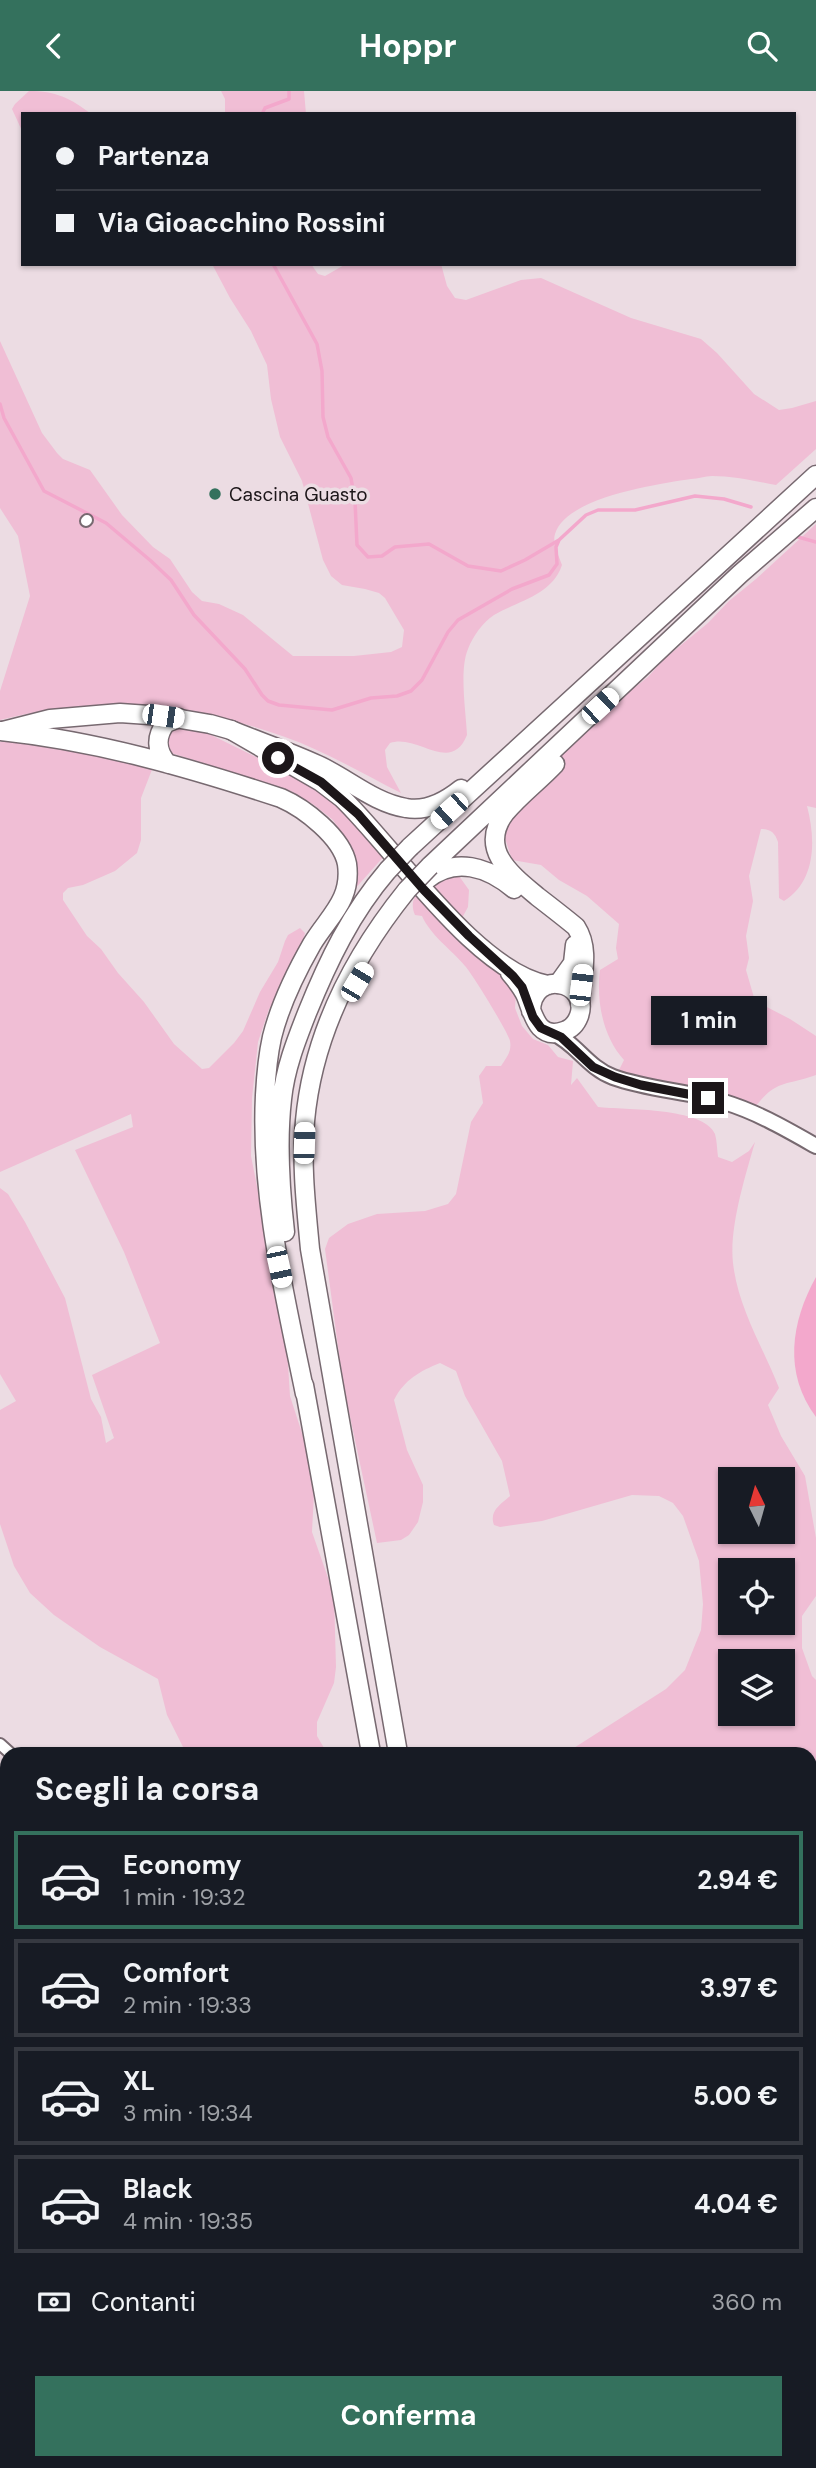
<!DOCTYPE html>
<html lang="it">
<head>
<meta charset="utf-8">
<style>
  body { margin:0; font-family:"DM Sans",sans-serif; background:#20242c; color:#f1f3f6; height:100vh; display:flex; flex-direction:column; font-size:26px; white-space:nowrap }
  * { box-sizing:border-box; margin:0 }
  p { font-size:23px; color:#9ea1a6 }
  .icon { flex:none; width:38px; height:38px; fill:none; stroke:currentColor; stroke-width:2; stroke-linecap:round; stroke-linejoin:round }
  .map { position:relative; flex:1; overflow:hidden }
  .side { position:absolute; left:0px; top:1656px; width:817px; height:723px; display:flex; flex-direction:column; background:#171b24; border-radius:21px 21px 0 0; box-shadow:0 2px 5px #0004 }
  .side>* { flex:none }
  .guide { position:absolute; left:21px; top:21px; width:775px; height:154px; border-radius:0px; box-shadow:0 2px 5px #0004; display:grid; align-content:center; height:154px; padding:0 35px; background:#171b24 }
  .needle { width:46px; rotate:355deg }
  .tools { position:absolute; left:718px; top:1376px; display:grid; gap:14px }
  .tools a { display:grid; place-items:center; width:77px; height:77px; border-radius:0px; background:#171b24; box-shadow:0 2px 5px #0004; font-size:35px }
  .end { position:absolute; width:32px; height:32px; margin:-16px; border:9px solid #1c1619; background:#fff; box-shadow:0 0 0 4px #fff }
  .from { border-radius:50% }
  .bubble { position:absolute; height:49px; border-radius:0px; background:#171b24; box-shadow:0 2px 5px #0004; font-size:23px; font-weight:700; line-height:49px; text-align:center }
  .car { position:absolute; width:21px; height:42px; margin:-21px -10px; border-radius:9px; box-shadow:0 0 5px 2px #0007; background:linear-gradient(#fff 24%,#345 0 40%,#fff 0 76%,#345 0 86%,#fff 0) }
  .guide b { display:flex; align-items:center; gap:24px; height:66px; font-size:26px }
  .guide b+b { border-top:2px solid #363941 }
  .guide i { width:18px; height:18px; background:#f1f3f6 }
  ul { padding:0; list-style:none }
  li { display:flex; align-items:center; gap:21px; height:98px; margin:0 14px 10px; padding:0 21px; border:4px solid #363941; border-radius:0px }
  li div { flex:1 }
  li b { display:block; font-size:26px }
  li em { font-style:normal; font-weight:700 }
  li.on { border-color:#34715d }
  li>.icon { width:63px; height:63px; stroke-width:1.5 }
  h2 { padding:0 35px; font-size:32px; line-height:84px }
  .pay { display:flex; align-items:center; gap:18px; height:77px; padding:0 35px; font-size:26px }
  .pay p { margin-inline-start:auto }
  .action { display:flex; gap:14px; margin-top:auto; padding:14px 35px }
  .action a { flex:1; height:80px; border-radius:0px; background:#34715d; color:#fff; font-size:28px; font-weight:700; line-height:80px; text-align:center }
  header { display:flex; justify-content:space-between; align-items:center; height:91px; padding:0 35px; background:#34715d; color:#fff; font-size:32px; font-weight:700 }
  .map>svg:first-child { display:block }
</style>
</head>
<body>
<header><svg class="icon" aria-label="back" viewBox="0 0 24 24"><path d="M15 5l-7 7 7 7"/></svg>Hoppr<svg class="icon" aria-label="search" viewBox="0 0 24 24"><circle cx="10" cy="10" r="6"/><path d="M15 15l6 6"/></svg></header>
<div class="map">
<svg width="816" height="2377" viewBox="0 0 816 2377">
  <rect width="100%" height="100%" fill="#ecdce3"/>
  <path fill="#f0bed5" fill-rule="evenodd" d="M29,0C55,0 71,7 91,23H23V42L12,18L15,13Z
    M221,0H304L306,23H225V8Z
    M212,173H311L318,183L325,185L346,173H441L447,195L455,207L466,209L521,189L541,187L631,227L701,248L717,262L754,303L779,319L792,317L816,310V358L776,394C755,390 733,385 712,385C705,385 698,388 691,388C658,393 566,406 555,443C552,452 559,465 562,474C552,504 518,510 494,524C483,531 473,545 468,558C459,579 466,621 467,644C451,684 417,642 390,652L385,659L387,676L401,702C363,683 325,660 285,646C195,613 93,604 0,629V600L30,505L18,445L0,417V250L42,342L57,362L63,368L90,379L122,424L153,456L170,468L192,501L202,510L219,513L243,524L293,565H354L391,561L402,556L404,539L385,507L379,502L365,498L342,494L331,485L323,469L302,390L280,346L271,308L267,274L251,240L230,207Z
    M816,433V717L807,715C816,749 816,790 784,810L779,807L778,751C775,742 771,738 761,738L749,785L753,810L746,845L749,867L746,879L755,910L790,928L816,945V984C781,996 776,988 751,1021L615,987L624,969C603,946 596,910 600,879L618,868L616,857L619,833L587,805L559,789L541,774L512,769L504,744L506,729L551,681L560,666L593,635L617,610L648,586L664,568L708,532L729,510L756,488Z
    M181,637L203,640L305,690L340,713L386,763L353,800V760L333,729L314,714L291,700L168,661L167,646L171,638Z
    M13,650L99,662L153,676L141,707V749L137,762L115,780L83,794L68,797L63,802V809L87,845L101,858L118,882L144,911L174,953L202,978L209,977L234,952L243,940L260,901L278,871L285,850L288,844L300,837L305,842L300,863L282,901L269,918L258,951L252,1007L251,1065L286,1242L290,1305L310,1367L314,1402L312,1441L334,1504L336,1576L334,1592L317,1631V1645L327,1662H186L167,1624L158,1588L100,1556L54,1524L30,1502L14,1475L0,1433V1319L16,1310L0,1283V1097L8,1103L25,1131L65,1207L91,1308L101,1326L106,1352L114,1347L92,1284L160,1252L124,1161L75,1059L133,1036L131,1023L0,1081V651Z
    M447,782L459,785L469,799L468,816L456,838L509,890L516,901L515,917L522,935L533,948L548,954L558,966L573,970L571,994L577,987L598,1016C624,1019 704,1016 715,1043C717,1050 717,1059 718,1066L732,1071L749,1060L755,1051C745,1086 729,1137 733,1172C738,1217 763,1256 779,1297L768,1314L781,1345L805,1385L816,1447V1505L802,1525V1557L812,1585L816,1589V2377H556L554,2371H810V1662H566L666,1598L685,1579L701,1539L703,1513L699,1470L683,1425L673,1412L659,1405L632,1404L542,1430L500,1436L494,1434C489,1420 500,1414 510,1405L502,1370L465,1305L456,1280L440,1272C420,1280 404,1289 394,1309L407,1359L423,1394V1411L418,1431L409,1444L401,1449L377,1452L343,1293L325,1158L329,1147L348,1133L377,1123L425,1120L448,1113L456,1103L471,1031L483,1012L479,985L486,975H501C506,967 512,961 510,950C509,943 472,882 465,875C451,858 431,845 422,825L415,824C405,802 431,791 447,782ZM730,1388H782V1440H730ZM730,1479H782V1531H730ZM730,1570H782V1622H730Z
    M7,1844V1917L0,1924V1846Z
    M0,1934L7,1943V2021L0,2013Z
    M50,2371H277L282,2377H52Z"/>
  <path fill="#f3a8cc" d="M816,1186V1326C783,1282 791,1231 816,1186Z"/>
  <g fill="none" stroke-linecap="round" stroke-linejoin="round">
    <path stroke="#f3a8cc" stroke-width="3.5" d="M262,23L265,17L289,8V0
      M273,173L317,253L322,280L323,326L328,346L351,387L355,410L357,454L368,466L382,465L395,456L429,453L468,475L501,480L525,469L559,449L586,424L598,419H635L695,405L724,408L751,416
      M0,313L4,327L44,400L106,432L151,470L171,489L194,524L245,578L262,604L268,610L279,614L332,619L371,607L397,605L411,600L422,589L448,541L458,529L512,498L549,484L557,473L556,456L559,449
      M798,446L816,451
      M810,2074L816,2075"/>
    <g stroke="#776970" stroke-width="14">
      <path id="minor" d="M86,430L87,429
        M0,1653L10,1662
        M0,2024L7,2032"/>
    </g>
    <g stroke="#776970" stroke-width="18">
      <path id="tertiary" d="M553,942C577,953 587,976 613,986C649,999 688,1000 724,1011C757,1021 786,1038 816,1055"/>
    </g>
    <g stroke="#776970" stroke-width="21">
      <path id="primary" d="M3,640L50,628L120,622L163,625L210,633L231,639L321,691L342,707C395,758 476,881 548,894
        M510,882C516,889 522,896 526,905C533,922 537,950 564,940C571,938 576,933 579,925C591,890 532,877 531,920"/>
    </g>
    <g stroke="#776970" stroke-width="21">
      <path id="trunk" d="M231,639C260,651 290,661 318,674C347,687 374,712 406,717C426,721 446,710 461,698
        M1,640C97,650 190,677 281,707C304,717 342,746 347,773C352,809 329,825 312,853C296,881 280,914 272,946C268,964 266,985 265,1004C260,1105 285,1205 305,1303
        M168,673C156,660 155,646 166,632L179,627
        M555,673C539,690 520,704 505,722C477,759 513,785 538,806C551,816 564,826 576,836C591,859 581,887 580,913
        M410,756L816,384
        M430,775L740,483L816,417
        M426,789C455,765 488,776 514,798
        M558,893L573,872L575,854
        M285,1141C280,1097 277,1052 282,1008C285,978 296,950 307,922C328,870 351,822 388,779
        M304,1294L371,1662
        M398,1662L310,1158C306,1115 301,1072 305,1030C313,942 353,866 407,799
        M514,2371L516,2377
        M541,2371L543,2377"/>
    </g>
    <use href="#minor" stroke="#fff" stroke-width="10"/>
    <use href="#tertiary" stroke="#fff" stroke-width="14"/>
    <use href="#primary" stroke="#fff" stroke-width="18"/>
    <use href="#trunk" stroke="#fff" stroke-width="18"/>
    <g stroke="#776970" stroke-width="21" stroke-linecap="butt">
      <path id="trunk-bridge" d="M388,779L410,756
        M407,799L430,775"/>
    </g>
    <use href="#trunk-bridge" stroke="#fff" stroke-width="18"/>
  </g>
  <g fill="none" stroke-linecap="round" stroke-linejoin="round">
    <path stroke="#1c1619" stroke-width="9" d="M278,667L321,691L358,723L424,799L469,845L513,885L522,896L533,926L541,937L561,946L593,976L615,986L641,994L708,1007"/>
  </g>
  <circle fill="#34715d" stroke="#ecdce3" stroke-width="2.5" cx="215" cy="403" r="7"/>
  <g text-anchor="middle" dominant-baseline="central" stroke-width="7" stroke-linejoin="round" paint-order="stroke">
    <g font-size="19" fill="#1c1619" stroke="#ecdce3" text-anchor="start">
      <text x="229" y="403">Cascina Guasto</text>
    </g>
  </g>
</svg>
<div class="tools">
<a><svg class="needle" viewBox="-14 -14 28 28"><path d="M0-13l5 13h-10z" fill="#e53935"/><path d="M0 13l5-13h-10z" fill="#9ea1a6"/></svg></a>
<a><svg class="icon" aria-label="locate" viewBox="0 0 24 24"><circle cx="12" cy="12" r="6"/><path d="M12 2v4M12 18v4M2 12h4M18 12h4"/></svg></a>
<a><svg class="icon" aria-label="layers" viewBox="0 0 24 24"><path d="M12 4l9 5-9 5-9-5zM3 14l9 5 9-5"/></svg></a>
</div>
<i class="end from" style="left:278px;top:667px"></i>
<i class="end" style="left:708px;top:1007px"></i>
<div class="bubble" style="left:651px;top:905px;width:116px">1 min</div>
<i class="car" style="left:600px;top:615px;rotate:47deg"></i>
<i class="car" style="left:163px;top:625px;rotate:98deg"></i>
<i class="car" style="left:449px;top:720px;rotate:228deg"></i>
<i class="car" style="left:357px;top:891px;rotate:31deg"></i>
<i class="car" style="left:581px;top:894px;rotate:7deg"></i>
<i class="car" style="left:304px;top:1052px;rotate:2deg"></i>
<i class="car" style="left:279px;top:1176px;rotate:168deg"></i>
<div class="guide">
<b><i class="from"></i>Partenza</b>
<b><i></i>Via Gioacchino Rossini</b>
</div>
<section class="side">
<h2>Scegli la corsa</h2>
<ul>
<li class="on"><svg class="icon" aria-label="car" viewBox="0 0 24 24"><path d="M5 17H2v-5l4-1 3-4h7l3 4 3 1v5h-3M9 17h6M6 11h13"/><circle cx="7" cy="17" r="2"/><circle cx="17" cy="17" r="2"/></svg><div><b>Economy</b><p>1 min · 19:32</p></div><em>2.94 €</em></li>
<li><svg class="icon" aria-label="car" viewBox="0 0 24 24"><path d="M5 17H2v-5l4-1 3-4h7l3 4 3 1v5h-3M9 17h6M6 11h13"/><circle cx="7" cy="17" r="2"/><circle cx="17" cy="17" r="2"/></svg><div><b>Comfort</b><p>2 min · 19:33</p></div><em>3.97 €</em></li>
<li><svg class="icon" aria-label="car" viewBox="0 0 24 24"><path d="M5 17H2v-5l4-1 3-4h7l3 4 3 1v5h-3M9 17h6M6 11h13"/><circle cx="7" cy="17" r="2"/><circle cx="17" cy="17" r="2"/></svg><div><b>XL</b><p>3 min · 19:34</p></div><em>5.00 €</em></li>
<li><svg class="icon" aria-label="car" viewBox="0 0 24 24"><path d="M5 17H2v-5l4-1 3-4h7l3 4 3 1v5h-3M9 17h6M6 11h13"/><circle cx="7" cy="17" r="2"/><circle cx="17" cy="17" r="2"/></svg><div><b>Black</b><p>4 min · 19:35</p></div><em>4.04 €</em></li>
</ul>
<div class="pay"><svg class="icon" aria-label="cash" viewBox="0 0 24 24"><path d="M3 7h18v10H3z"/><circle cx="12" cy="12" r="2"/></svg>Contanti<p>360 m</p></div>
<div class="action"><a>Conferma</a></div>
</section>
</div>
</body>
</html>
